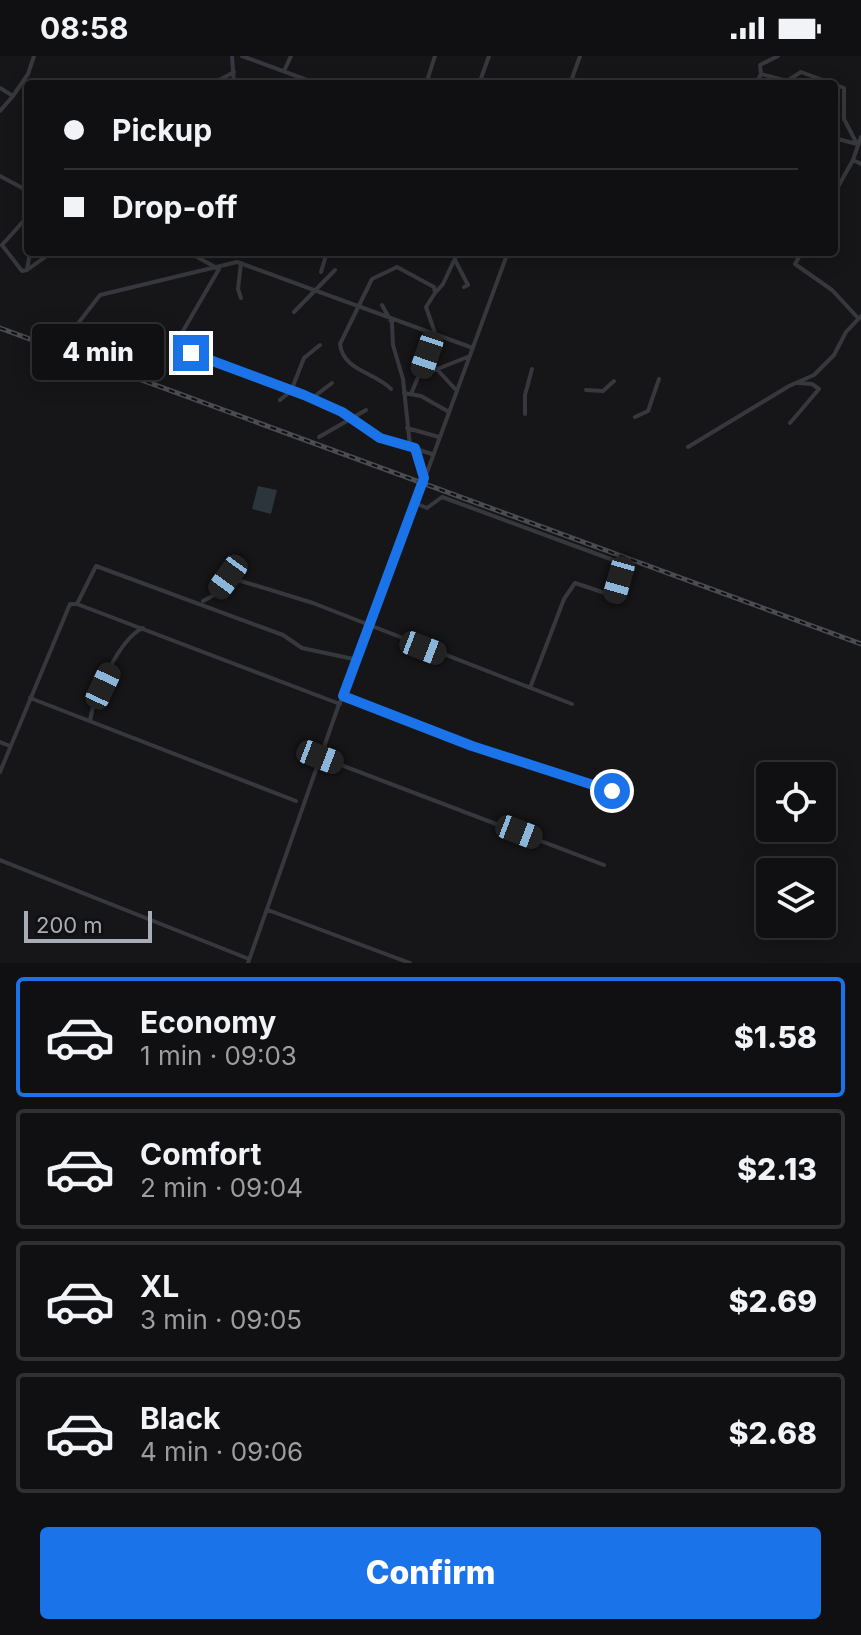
<!DOCTYPE html>
<html lang="en">
<head>
<meta charset="utf-8">
<style>
  body { margin:0; font-family:Inter,sans-serif; background:#1e1e20; color:#f1f3f6; height:100vh; display:flex; flex-direction:column; font-size:30px; white-space:nowrap }
  * { box-sizing:border-box; margin:0 }
  p { font-size:26px; color:#9c9d9f }
  .icon { flex:none; width:44px; height:44px; fill:none; stroke:currentColor; stroke-width:2; stroke-linecap:round; stroke-linejoin:round }
  .map { position:relative; height:907px; overflow:hidden }
  .details { display:flex; flex-direction:column; background:#101012; flex:1 }
  .details>* { flex:none }
  .guide { position:absolute; left:24px; top:24px; width:814px; height:176px; border-radius:8px; box-shadow:0 4px 20px #0003,0 0 0 2px #303032; display:grid; align-content:center; height:176px; padding:0 40px; background:#101012 }
  .controls { position:absolute; left:756px; top:706px; display:grid; gap:16px }
  .controls a { display:grid; place-items:center; width:80px; height:80px; border-radius:8px; background:#101012; box-shadow:0 4px 20px #0003,0 0 0 2px #303032; font-size:40px }
  .scale { position:absolute; left:24px; bottom:20px; width:128px; box-sizing:border-box; padding-left:8px; border:4px solid #a8adb8; border-top:0; font-size:22px; line-height:28px; white-space:nowrap; color:#a8adb8; -webkit-text-stroke:6px #111113; paint-order:stroke }
  .end { position:absolute; width:36px; height:36px; margin:-18px; border:10px solid #1a73e8; background:#fff; box-shadow:0 0 0 4px #fff }
  .from { border-radius:50% }
  .bubble { position:absolute; height:56px; border-radius:8px; background:#101012; box-shadow:0 4px 20px #0003,0 0 0 2px #303032; font-size:26px; font-weight:800; line-height:56px; text-align:center }
  .car { position:absolute; width:24px; height:48px; margin:-24px -12px; border-radius:10px; box-shadow:0 0 6px 2px #0007; background:linear-gradient(#222 24%,#8ab4d8 0 40%,#222 0 76%,#8ab4d8 0 86%,#222 0) }
  .guide b { display:flex; align-items:center; gap:28px; height:76px; font-size:30px }
  .guide b+b { border-top:2px solid #303032 }
  .guide i { width:20px; height:20px; background:#f1f3f6 }
  ul { padding:14px 0 0; list-style:none }
  li { display:flex; align-items:center; gap:24px; height:120px; margin:0 16px 12px; padding:0 24px; border:4px solid #303032; border-radius:8px }
  li div { flex:1 }
  li b { display:block; font-size:30px }
  li em { font-style:normal; font-weight:800 }
  li.current { border-color:#1a73e8 }
  li>.icon { width:72px; height:72px; stroke-width:1.5 }
  .button { display:flex; gap:16px; margin-top:auto; padding:16px 40px }
  .button a { flex:1; height:92px; border-radius:8px; background:#1a73e8; color:#fff; font-size:32px; font-weight:800; line-height:92px; text-align:center }
  .status { display:flex; justify-content:space-between; align-items:center; height:56px; padding:0 40px; background:#101012; direction:ltr }
  .status svg { height:22px; fill:currentColor }
  .map>svg:first-child { display:block }
</style>
</head>
<body>
<div class="status"><b>08:58</b><svg viewBox="0 0 49 12"><path d="M0 12V9h3v3zM5 12V6h3v6zM10 12V3h3v9zM15 12V0h3v12zM26 1h20v11H26zM47 4h2v5h-2z"/></svg></div>
<div class="map">
<svg width="861" height="907" viewBox="0 0 861 907">
  <rect width="100%" height="100%" fill="#161618"/>
  <path fill="#2c353c" d="M258,430L277,434L271,458L252,453Z"/>
  <g fill="none" stroke-linecap="round" stroke-linejoin="round">
    <path stroke="#37383d" stroke-width="4" d="M232,0L234,28
      M242,0L318,28
      M284,15L291,0
      M761,18L760,9L778,0
      M212,28L234,16
      M426,28L435,0
      M479,28L489,0
      M570,28L580,0
      M756,28L761,18L787,25L801,16L844,32V63L857,88L834,82
      M0,32L13,40L0,55
      M13,40L28,18L34,0
      M861,81L853,104L861,108
      M0,120L28,135
      M834,138L853,104
      M2,189L22,215L27,214L30,196
      M2,189L28,160
      M188,196L217,212
      M802,196L795,208L832,234L858,262
      M455,204L468,229L464,231
      M219,213L183,275L174,283L178,290L342,356L380,382L432,398
      M27,214L52,196
      M321,216L327,196
      M435,237L443,228L458,196
      M241,242L238,233L241,207
      M382,249L392,267L393,289L403,323L410,390
      M294,256L335,214
      M69,292L76,270L100,239L237,206L473,292
      M420,320L470,300
      M391,333C375,316 343,315 340,288L372,223L397,211L434,231L435,237L426,251L435,277L427,288L432,308L457,335
      M586,334L603,335L614,325
      M404,337L421,340L449,356
      M411,338L427,300
      M311,343L332,327
      M280,344L291,335L304,302L320,289
      M525,358V339L532,313
      M635,361L648,355L659,323
      M790,367L819,333L812,328L798,327
      M407,372L439,381
      M319,381L366,354
      M688,391L789,330L814,319L834,299L846,276L861,260
      M415,392L424,420
      M415,447L427,452L442,441L624,508L614,540L575,527L564,543L530,632
      M203,545L216,538L228,521L313,547L572,648
      M77,548L340,648
      M343,640L472,690L612,735
      M30,642L296,745
      M90,665C94,639 119,583 143,572
      M0,686L10,690
      M320,701L604,809
      M0,716L70,548H77L96,510L283,579L302,592L358,604
      M0,804L249,903
      M268,854L410,907
      M248,907L338,651L358,604L508,196"/>
    <g stroke="#4a4c52" stroke-width="5">
      <path id="rail" d="M0,272L861,588"/>
    </g>
    <use href="#rail" stroke="#111113" stroke-width="2" stroke-dasharray="6" stroke-linecap="butt"/>
  </g>
  <g fill="none" stroke-linecap="round" stroke-linejoin="round">
    <path stroke="#1a73e8" stroke-width="10" d="M191,297L304,339L342,356L380,382L415,392L424,422L343,640L472,690L612,735"/>
  </g>
</svg>
<div class="controls">
<a><svg class="icon" aria-label="locate" viewBox="0 0 24 24"><circle cx="12" cy="12" r="6"/><path d="M12 2v4M12 18v4M2 12h4M18 12h4"/></svg></a>
<a><svg class="icon" aria-label="layers" viewBox="0 0 24 24"><path d="M12 4l9 5-9 5-9-5zM3 14l9 5 9-5"/></svg></a>
</div>
<div class="scale">200 m</div>
<i class="end from" style="left:612px;top:735px"></i>
<i class="end" style="left:191px;top:297px"></i>
<div class="bubble" style="left:32px;top:268px;width:132px">4 min</div>
<i class="car" style="left:427px;top:299px;rotate:199deg"></i>
<i class="car" style="left:228px;top:521px;rotate:216deg"></i>
<i class="car" style="left:619px;top:524px;rotate:196deg"></i>
<i class="car" style="left:423px;top:592px;rotate:111deg"></i>
<i class="car" style="left:103px;top:630px;rotate:25deg"></i>
<i class="car" style="left:320px;top:701px;rotate:111deg"></i>
<i class="car" style="left:519px;top:776px;rotate:111deg"></i>
<div class="guide">
<b><i class="from"></i>Pickup</b>
<b><i></i>Drop-off</b>
</div>
</div>
<section class="details">
<ul>
<li class="current"><svg class="icon" aria-label="car" viewBox="0 0 24 24"><path d="M5 17H2v-5l4-1 3-4h7l3 4 3 1v5h-3M9 17h6M6 11h13"/><circle cx="7" cy="17" r="2"/><circle cx="17" cy="17" r="2"/></svg><div><b>Economy</b><p>1 min · 09:03</p></div><em>$1.58</em></li>
<li><svg class="icon" aria-label="car" viewBox="0 0 24 24"><path d="M5 17H2v-5l4-1 3-4h7l3 4 3 1v5h-3M9 17h6M6 11h13"/><circle cx="7" cy="17" r="2"/><circle cx="17" cy="17" r="2"/></svg><div><b>Comfort</b><p>2 min · 09:04</p></div><em>$2.13</em></li>
<li><svg class="icon" aria-label="car" viewBox="0 0 24 24"><path d="M5 17H2v-5l4-1 3-4h7l3 4 3 1v5h-3M9 17h6M6 11h13"/><circle cx="7" cy="17" r="2"/><circle cx="17" cy="17" r="2"/></svg><div><b>XL</b><p>3 min · 09:05</p></div><em>$2.69</em></li>
<li><svg class="icon" aria-label="car" viewBox="0 0 24 24"><path d="M5 17H2v-5l4-1 3-4h7l3 4 3 1v5h-3M9 17h6M6 11h13"/><circle cx="7" cy="17" r="2"/><circle cx="17" cy="17" r="2"/></svg><div><b>Black</b><p>4 min · 09:06</p></div><em>$2.68</em></li>
</ul>
<div class="button"><a>Confirm</a></div>
</section>
</body>
</html>
